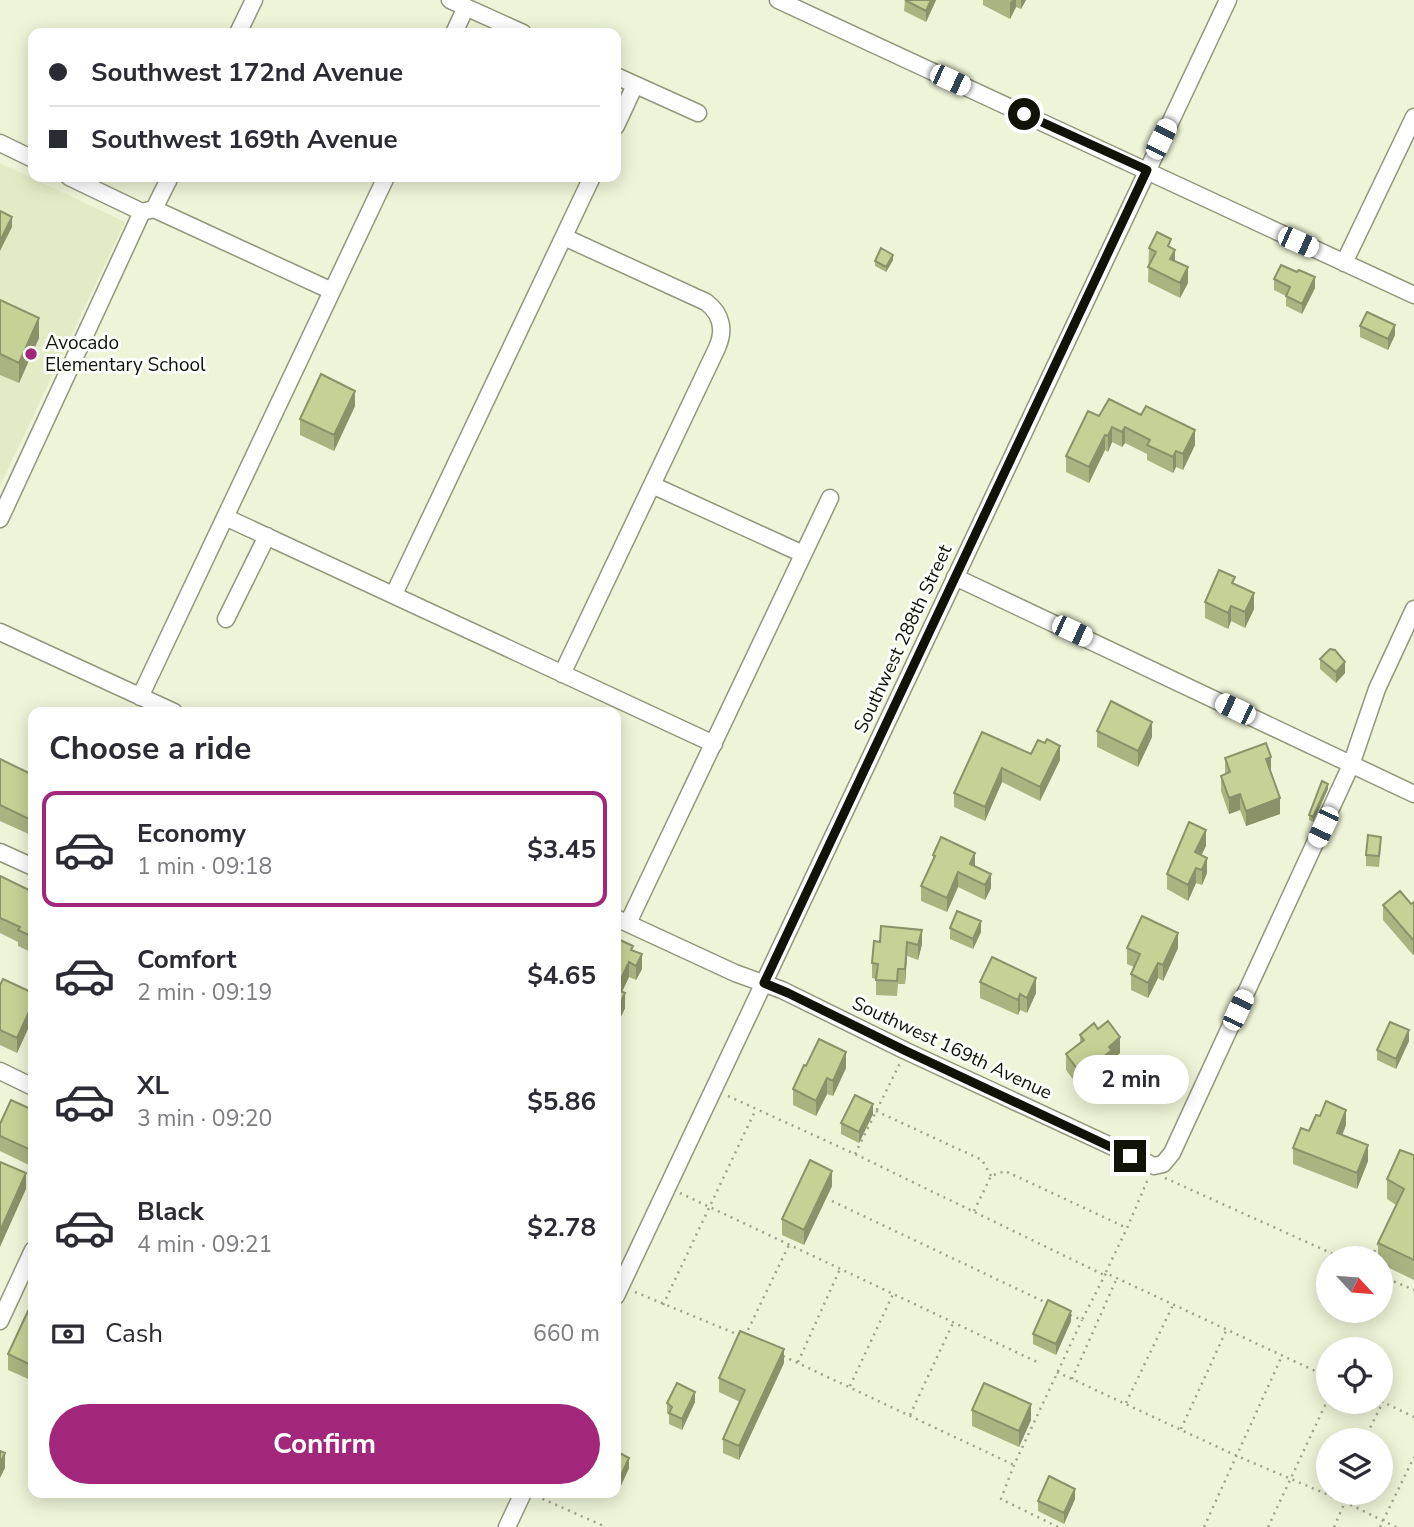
<!DOCTYPE html>
<html lang="en">
<head>
<meta charset="utf-8">
<style>
  body { margin:0; font-family:"Nunito Sans",sans-serif; background:#f2f2f3; color:#2b2b33; height:100vh; display:flex; flex-direction:column; font-size:26px; white-space:nowrap }
  * { box-sizing:border-box; margin:0 }
  p { font-size:23px; color:#7c7c81 }
  .icon { flex:none; width:38px; height:38px; fill:none; stroke:currentColor; stroke-width:2; stroke-linecap:round; stroke-linejoin:round }
  .map { position:relative; flex:1; overflow:hidden }
  .panel { position:absolute; left:28px; top:707px; width:593px; height:791px; display:flex; flex-direction:column; background:#fff; border-radius:14px; box-shadow:0 4px 18px #0003 }
  .panel>* { flex:none }
  .top-card { position:absolute; left:28px; top:28px; width:593px; height:154px; border-radius:14px; box-shadow:0 4px 18px #0003; display:grid; align-content:center; height:154px; padding:0 21px; background:#fff }
  .needle { width:46px; rotate:116deg }
  .controls { position:absolute; left:1316px; top:1246px; display:grid; gap:14px }
  .controls a { display:grid; place-items:center; width:77px; height:77px; border-radius:50%; background:#fff; box-shadow:0 4px 18px #0003; font-size:35px }
  .end { position:absolute; width:32px; height:32px; margin:-16px; border:9px solid #111309; background:#fff; box-shadow:0 0 0 4px #fff }
  .from { border-radius:50% }
  .bubble { position:absolute; height:49px; border-radius:24px; background:#fff; box-shadow:0 4px 18px #0003; font-size:23px; font-weight:700; line-height:49px; text-align:center }
  .car { position:absolute; width:21px; height:42px; margin:-21px -10px; border-radius:9px; box-shadow:0 0 5px 2px #0007; background:linear-gradient(#fff 24%,#345 0 40%,#fff 0 76%,#345 0 86%,#fff 0) }
  .top-card b { display:flex; align-items:center; gap:24px; height:66px; font-size:26px }
  .top-card b+b { border-top:2px solid #e1e1e2 }
  .top-card i { width:18px; height:18px; background:#2b2b33 }
  ul { padding:0; list-style:none }
  li { display:flex; align-items:center; gap:21px; height:116px; margin:0 14px 10px; padding:0 7px; border:4px solid transparent; border-radius:14px }
  li div { flex:1 }
  li b { display:block; font-size:26px }
  li em { font-style:normal; font-weight:700 }
  li.selected { border-color:#a2277b }
  li>.icon { width:63px; height:63px; stroke-width:1.5 }
  h2 { padding:0 21px; font-size:32px; line-height:84px }
  .pay { display:flex; align-items:center; gap:18px; height:77px; padding:0 21px; font-size:26px }
  .pay p { margin-inline-start:auto }
  .button { display:flex; gap:14px; margin-top:auto; padding:14px 21px }
  .button a { flex:1; height:80px; border-radius:42px; background:#a2277b; color:#fff; font-size:28px; font-weight:700; line-height:80px; text-align:center }
  .map>svg:first-child { display:block }
</style>
</head>
<body>
<div class="map">
<svg width="1414" height="1527" viewBox="0 0 1414 1527">
  <rect width="100%" height="100%" fill="#eef4d7"/>
  <path fill="#e3ebc6" d="M0,163L125,222L0,486Z"/>
  <g fill="none" stroke-linecap="round" stroke-linejoin="round">
    <g stroke="#91977c" stroke-width="19">
      <path id="minor" d="M450,0L523,33
        M778,0L1414,295
        M238,33L254,0
        M454,33L466,7
        M616,76L698,113
        M616,126L635,85
        M0,143L33,159
        M69,177L142,212
        M154,209L170,177
        M142,212L154,209L332,291
        M1344,263L1414,117
        M652,485L803,554
        M225,517L714,744
        M0,519L142,212
        M955,577L1414,794
        M394,594L592,177
        M226,619L267,536
        M0,632L174,712
        M562,674L717,348C725,330 722,314 706,302L564,237
        M140,697L386,177
        M0,852L33,867
        M616,918L735,973L782,990L906,1051L1154,1166L1163,1164L1172,1153L1351,765L1377,689L1414,609
        M628,923L830,498
        M0,1071L33,1087
        M616,1296L1228,0
        M0,1321L33,1250
        M507,1527L523,1493"/>
    </g>
    <path stroke="#9ea28c" stroke-width="2.5" stroke-dasharray="2 5" stroke-linecap="butt" d="M728,1096L855,1154L1104,1275
      M876,1111L982,1160L991,1176
      M855,1154L900,1063
      M1165,1178L1342,1258
      M680,1193L1037,1362
      M832,1201L1049,1304
      M974,1211L991,1176L1005,1171L1127,1228
      M1371,1258L1379,1243
      M1106,1272L1127,1228L1148,1179
      M1381,1276L1414,1290
      M635,1292L739,1335
      M663,1305L756,1109
      M1070,1315L1082,1320L1106,1273L1328,1377
      M745,1336L789,1245
      M783,1356L1014,1465
      M798,1362L840,1269
      M1057,1372L1237,1456L1345,1502L1396,1527
      M1072,1379L1117,1278
      M850,1386L893,1294
      M1381,1401L1414,1417
      M1126,1403L1173,1305
      M910,1415L953,1323
      M1181,1429L1226,1331
      M1364,1440L1383,1402
      M536,1496L606,1527
      M1058,1527L1001,1499L1014,1465L1082,1320
      M1204,1527L1282,1356
      M1268,1527L1328,1399
      M1334,1527L1345,1502
      M1380,1527L1414,1457"/>
    <use href="#minor" stroke="#fff" stroke-width="16"/>
  </g>
  <path fill="#aab481" d="M905,0H936L926,22L904,11Z
    M983,0H1026L1021,9L1016,7L1010,19L983,5Z
    M1149,248H1171L1175,261L1188,283L1180,298L1148,282Z
    M893,260L886,272L875,266V261Z
    M1274,279L1315,288L1302,314L1286,306V296L1274,290Z
    M0,300L39,338L19,383L0,375Z
    M1360,326L1395,335L1388,350L1360,337Z
    M355,406L334,451L300,435V419Z
    M1099,416L1195,445L1183,470L1176,467L1173,473L1147,460V454L1125,443L1122,447L1112,442L1108,452L1105,450L1089,483L1066,472V456Z
    M1235,585L1254,609L1245,628L1231,621L1228,629L1205,618V602Z
    M1320,659L1345,673L1336,683L1320,669Z
    M1097,731L1152,737L1138,767L1097,747Z
    M1031,754L1060,760L1040,801L1002,782L985,821L954,807V793Z
    M1225,758L1271,773L1280,814L1246,826L1240,810L1229,814L1221,791V776L1225,774Z
    M0,759L33,775V836L0,821Z
    M1328,789L1313,822L1309,820V815Z
    M1206,846L1201,855L1207,873L1202,885L1196,883L1188,901L1167,889V874Z
    M1381,847L1379,867L1366,866V855Z
    M933,855L975,866L991,888L985,900L958,887L947,912L921,901V886L933,860Z
    M0,876L33,892V953L18,946V942L0,933Z
    M1414,902L1413,955L1383,920V905L1411,904Z
    M950,928L981,932L973,949L950,939Z
    M922,930V944L918,960L907,956L905,984H898L897,996L876,995V979L872,978V963L880,942Z
    M616,938L633,951L642,969L636,980L629,977L622,992L625,1008L619,1021L616,1019Z
    M1127,948H1178L1163,981L1158,978L1148,998L1131,990V974L1134,967L1127,964Z
    M980,982L1036,993L1027,1013L1020,1010L1018,1015L980,998Z
    M0,985L33,993V1018L17,1053L0,1045Z
    M1080,1035L1120,1053L1112,1060V1066L1094,1080L1091,1075L1078,1086L1066,1070V1054L1080,1043Z
    M1409,1041L1396,1069L1377,1060V1050Z
    M806,1066L846,1068L833,1096L827,1094L816,1116L793,1105V1089Z
    M33,1110V1167L0,1151V1124Z
    M873,1114L859,1143L841,1134V1123Z
    M1346,1125L1342,1135L1368,1161L1357,1189L1293,1164V1148L1309,1131Z
    M1414,1155V1280L1381,1264V1258H1378V1243L1396,1205L1387,1199V1179Z
    M832,1186L804,1245L782,1235V1219Z
    M33,1314V1381L8,1370V1354Z
    M1071,1321L1056,1355L1033,1344V1334Z
    M784,1363L739,1460L723,1453V1439L740,1402L719,1392V1378Z
    M695,1402L682,1430L669,1424V1415L667,1413V1403Z
    M972,1410L1031,1420L1019,1447L972,1426Z
    M616,1451L629,1468L619,1490L616,1489Z
    M1075,1499L1064,1524L1038,1511V1501Z"/>
  <path fill="#8b9269" d="M931,0H936L926,22V11Z
    M1012,0H1016V7L1010,19V3Z
    M1021,0H1026L1021,9Z
    M12,217V227L0,251V241Z
    M1175,250V265L1170,259Z
    M893,255V260L886,272V267Z
    M1188,267V283L1180,298V283Z
    M1315,277V288L1302,314V304Z
    M39,318V338L19,383V363Z
    M1395,325V335L1388,350V339Z
    M355,391V406L334,451V435Z
    M1112,427V442L1108,452V436Z
    M1125,427V443L1122,447V432Z
    M1195,430V445L1183,470V454Z
    M1105,435V450L1089,483V467Z
    M1176,451V467L1173,473V457Z
    M1254,593V609L1245,628V612Z
    M1231,606V621L1228,629V613Z
    M1345,662V673L1336,683V672Z
    M1152,722V737L1138,767V751Z
    M1060,746V760L1040,801V787Z
    M1271,757V772L1266,759Z
    M1002,768V782L985,821V807Z
    M1328,784V789L1313,822V817Z
    M1240,794V810L1229,814V798Z
    M1280,798V814L1246,826V811Z
    M1206,830V846L1195,868V852Z
    M975,853V867L970,864Z
    M1207,858V873L1202,885V870Z
    M1196,868V883L1188,901V885Z
    M958,872V887L947,912V898Z
    M991,874V888L985,900V885Z
    M981,921V932L973,949V939Z
    M922,930V944L918,960V945Z
    M1178,933V948L1163,981V965Z
    M1414,939V954L1413,955V940Z
    M907,942V956L905,984V969Z
    M642,954V969L636,980V966Z
    M629,962V977L616,1004V989Z
    M1158,963V978L1148,998V983Z
    M1036,978V993L1027,1013V998Z
    M625,993V1008L619,1021V1006Z
    M1020,994V1010L1018,1015V1000Z
    M33,1003V1018L17,1053V1038Z
    M1409,1030V1041L1396,1069V1059Z
    M1120,1037V1053L1112,1060V1066L1094,1080V1064L1109,1047Z
    M846,1052V1068L833,1096V1081Z
    M1091,1060V1075L1078,1086V1070Z
    M827,1078V1094L816,1116V1101Z
    M873,1104V1114L859,1143V1132Z
    M1346,1110V1125L1337,1149V1133Z
    M1368,1145V1161L1357,1189V1173Z
    M832,1171V1186L804,1245V1230Z
    M26,1173V1189L0,1247V1231Z
    M1071,1311V1321L1056,1355V1344Z
    M784,1349V1363L739,1460V1446Z
    M695,1392V1402L682,1430V1419Z
    M1031,1404V1420L1019,1447V1431Z
    M5,1453V1468L0,1478V1463Z
    M629,1458V1468L619,1490V1480Z
    M1075,1489V1499L1064,1524V1513Z"/>
  <path fill="#c6d196" stroke="#8b9269" stroke-width="2" d="M905,0H931L926,11Z
    M0,211L12,217L0,241Z
    M1157,232L1171,239L1168,246L1175,250L1170,259L1188,267L1180,283L1148,267L1156,252L1149,248Z
    M881,248L893,255L886,267L875,261Z
    M1281,265L1297,272L1299,270L1315,277L1302,304L1286,296L1290,287L1274,279Z
    M0,300L39,318L19,363L0,354Z
    M1367,312L1395,325L1388,339L1360,326Z
    M321,374L355,391L334,435L300,419Z
    M1109,399L1141,415L1146,406L1195,430L1183,454L1176,451L1173,457L1147,445L1150,440L1125,427L1122,432L1112,427L1108,436L1105,435L1089,467L1066,456L1088,411L1099,416Z
    M1219,570L1235,577L1232,583L1254,593L1245,612L1231,606L1228,613L1205,602Z
    M1330,649L1335,650L1345,662L1336,672L1320,659Z
    M1111,701L1152,722L1138,751L1097,731Z
    M982,732L1031,754L1038,740L1045,743L1047,739L1060,746L1040,787L1002,768L985,807L954,793Z
    M1266,743L1271,757L1266,759L1280,798L1246,811L1240,794L1229,798L1221,776L1230,772L1225,758Z
    M0,759L33,775V821L0,805Z
    M1322,781L1328,784L1313,817L1309,815Z
    M1189,822L1206,830L1195,852L1207,858L1202,870L1196,868L1188,885L1167,874Z
    M1368,835L1381,837L1379,856L1366,855Z
    M941,837L975,853L970,864L991,874L985,885L958,872L947,898L921,886L935,856L933,855Z
    M0,876L33,892V937L18,930L20,927L0,918Z
    M1400,891L1411,904L1414,902V939L1413,940L1383,905Z
    M957,911L981,921L973,939L950,928Z
    M1142,916L1178,933L1163,965L1158,963L1148,983L1131,974L1140,954L1127,948Z
    M881,926L922,930L918,945L907,942L905,969H898L897,981L876,980L878,964L872,963L874,941L880,942Z
    M616,938L633,946L631,950L642,954L636,966L629,962L616,989L625,993L619,1006L616,1005Z
    M992,957L1036,978L1027,998L1020,994L1018,1000L980,982Z
    M3,979L33,993V1003L17,1038L0,1030V985Z
    M1108,1021L1120,1037L1109,1047L1112,1050L1094,1064L1091,1060L1078,1070L1066,1054L1084,1040L1080,1035L1094,1023L1098,1029Z
    M1390,1022L1409,1030L1396,1059L1377,1050Z
    M819,1039L846,1052L833,1081L827,1078L816,1101L793,1089L804,1065L806,1066Z
    M855,1095L873,1104L859,1132L841,1123Z
    M11,1100L33,1110V1151L0,1136V1124Z
    M1326,1101L1346,1110L1337,1133L1368,1145L1357,1173L1293,1148L1301,1128L1309,1131L1316,1115L1320,1116Z
    M1400,1150L1414,1155V1260L1378,1243L1404,1189L1387,1179Z
    M810,1160L832,1171L804,1230L782,1219Z
    M0,1162L26,1173L0,1231Z
    M1048,1300L1071,1311L1056,1344L1033,1334Z
    M28,1311L33,1314V1366L8,1354Z
    M740,1331L784,1349L739,1446L723,1439L745,1390L719,1378Z
    M677,1383L695,1392L682,1419L669,1413L672,1407L667,1403Z
    M984,1383L1031,1404L1019,1431L972,1410Z
    M0,1451L5,1453L0,1463Z
    M616,1451L629,1458L619,1480L616,1479Z
    M1049,1476L1075,1489L1064,1513L1038,1501Z"/>
  <g fill="none" stroke-linecap="round" stroke-linejoin="round">
    <path stroke="#111309" stroke-width="9" d="M1024,114L1147,170L764,983L788,993L906,1051L1130,1156"/>
  </g>
  <circle fill="#a2277b" stroke="#fdfff9" stroke-width="2.5" cx="31" cy="354" r="7"/>
  <g text-anchor="middle" dominant-baseline="central" stroke-width="6" stroke-linejoin="round" paint-order="stroke">
    <g font-size="19" fill="#111309" stroke="#fdfff9" text-anchor="start">
      <text x="45" y="343">Avocado<tspan x="45" dy="22">Elementary School</tspan></text>
    </g>
    <g font-size="19" fill="#111309" stroke="#fdfff9">
      <text transform="translate(903 639) rotate(-65)">Southwest 288th Street</text>
      <text transform="translate(952 1048) rotate(25)">Southwest 169th Avenue</text>
    </g>
  </g>
</svg>
<div class="controls">
<a><svg class="needle" viewBox="-14 -14 28 28"><path d="M0-13l5 13h-10z" fill="#e53935"/><path d="M0 13l5-13h-10z" fill="#7c7c81"/></svg></a>
<a><svg class="icon" aria-label="locate" viewBox="0 0 24 24"><circle cx="12" cy="12" r="6"/><path d="M12 2v4M12 18v4M2 12h4M18 12h4"/></svg></a>
<a><svg class="icon" aria-label="layers" viewBox="0 0 24 24"><path d="M12 4l9 5-9 5-9-5zM3 14l9 5 9-5"/></svg></a>
</div>
<i class="end from" style="left:1024px;top:114px"></i>
<i class="end" style="left:1130px;top:1156px"></i>
<div class="bubble" style="left:1073px;top:1055px;width:116px">2 min</div>
<i class="car" style="left:950px;top:80px;rotate:115deg"></i>
<i class="car" style="left:1161px;top:139px;rotate:26deg"></i>
<i class="car" style="left:1298px;top:242px;rotate:114deg"></i>
<i class="car" style="left:1072px;top:631px;rotate:115deg"></i>
<i class="car" style="left:1235px;top:709px;rotate:296deg"></i>
<i class="car" style="left:1323px;top:827px;rotate:205deg"></i>
<i class="car" style="left:1238px;top:1010px;rotate:25deg"></i>
<div class="top-card">
<b><i class="from"></i>Southwest 172nd Avenue</b>
<b><i></i>Southwest 169th Avenue</b>
</div>
<section class="panel">
<h2>Choose a ride</h2>
<ul>
<li class="selected"><svg class="icon" aria-label="car" viewBox="0 0 24 24"><path d="M5 17H2v-5l4-1 3-4h7l3 4 3 1v5h-3M9 17h6M6 11h13"/><circle cx="7" cy="17" r="2"/><circle cx="17" cy="17" r="2"/></svg><div><b>Economy</b><p>1 min · 09:18</p></div><em>$3.45</em></li>
<li><svg class="icon" aria-label="car" viewBox="0 0 24 24"><path d="M5 17H2v-5l4-1 3-4h7l3 4 3 1v5h-3M9 17h6M6 11h13"/><circle cx="7" cy="17" r="2"/><circle cx="17" cy="17" r="2"/></svg><div><b>Comfort</b><p>2 min · 09:19</p></div><em>$4.65</em></li>
<li><svg class="icon" aria-label="car" viewBox="0 0 24 24"><path d="M5 17H2v-5l4-1 3-4h7l3 4 3 1v5h-3M9 17h6M6 11h13"/><circle cx="7" cy="17" r="2"/><circle cx="17" cy="17" r="2"/></svg><div><b>XL</b><p>3 min · 09:20</p></div><em>$5.86</em></li>
<li><svg class="icon" aria-label="car" viewBox="0 0 24 24"><path d="M5 17H2v-5l4-1 3-4h7l3 4 3 1v5h-3M9 17h6M6 11h13"/><circle cx="7" cy="17" r="2"/><circle cx="17" cy="17" r="2"/></svg><div><b>Black</b><p>4 min · 09:21</p></div><em>$2.78</em></li>
</ul>
<div class="pay"><svg class="icon" aria-label="cash" viewBox="0 0 24 24"><path d="M3 7h18v10H3z"/><circle cx="12" cy="12" r="2"/></svg>Cash<p>660 m</p></div>
<div class="button"><a>Confirm</a></div>
</section>
</div>
</body>
</html>
